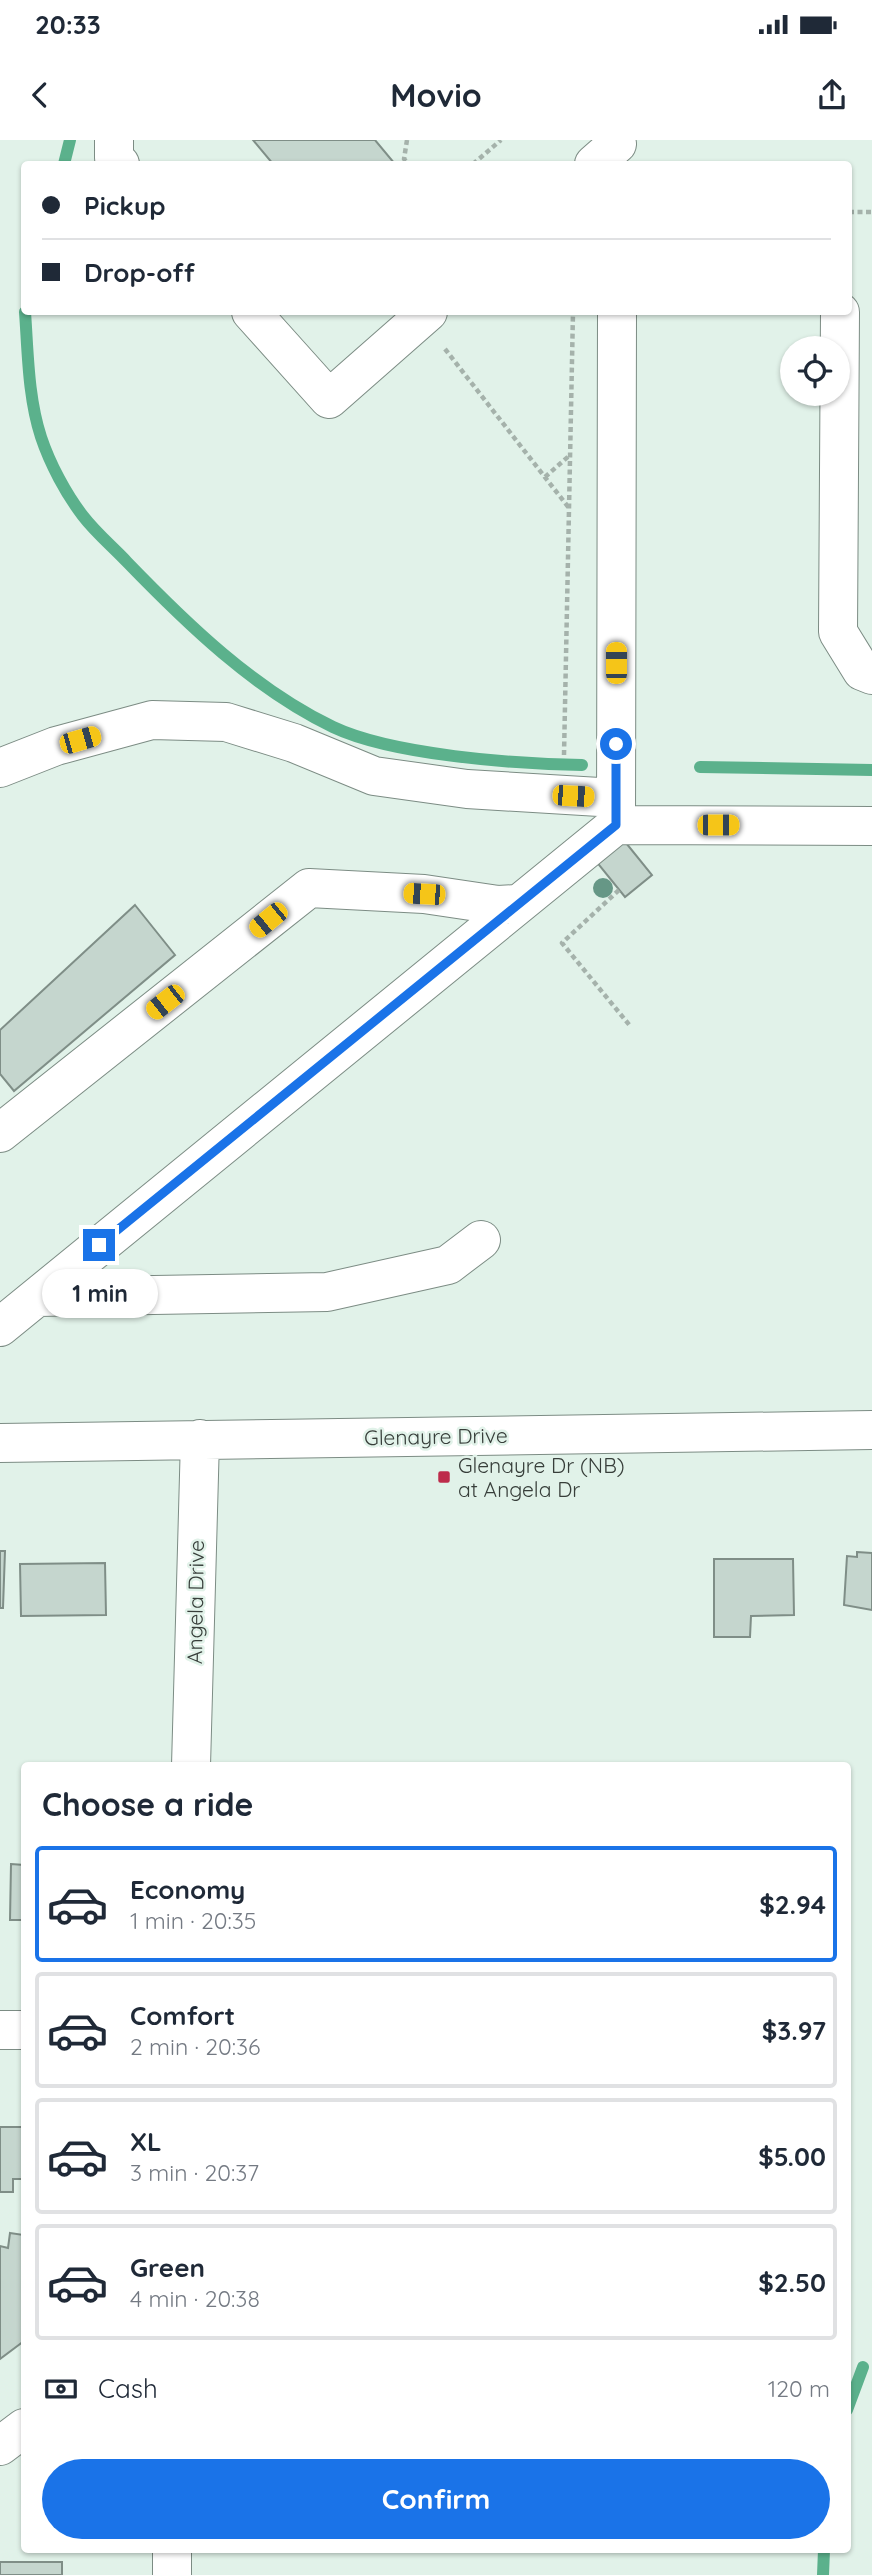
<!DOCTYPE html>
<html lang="en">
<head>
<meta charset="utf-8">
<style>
  body { margin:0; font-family:Quicksand,sans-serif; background:#f2f2f3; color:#1f2937; height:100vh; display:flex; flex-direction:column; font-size:26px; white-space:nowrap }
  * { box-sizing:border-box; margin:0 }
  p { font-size:23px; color:#747a83 }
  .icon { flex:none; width:38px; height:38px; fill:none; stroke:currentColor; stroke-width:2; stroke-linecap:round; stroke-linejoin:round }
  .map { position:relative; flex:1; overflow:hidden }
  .drawer { position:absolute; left:21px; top:1622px; width:830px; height:791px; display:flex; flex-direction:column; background:#fff; border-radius:7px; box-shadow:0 2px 5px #0004 }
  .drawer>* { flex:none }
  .guide { position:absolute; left:21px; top:21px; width:831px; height:154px; border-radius:7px; box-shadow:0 2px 5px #0004; display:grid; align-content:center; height:154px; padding:0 21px; background:#fff }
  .fabs { position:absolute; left:780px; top:196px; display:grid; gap:14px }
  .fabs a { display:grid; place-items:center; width:70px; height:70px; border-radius:50%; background:#fff; box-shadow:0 2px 5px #0004; font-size:35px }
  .end { position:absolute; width:32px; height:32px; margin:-16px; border:9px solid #1a73e8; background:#fff; box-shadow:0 0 0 4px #fff }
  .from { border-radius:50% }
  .bubble { position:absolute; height:49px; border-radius:24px; background:#fff; box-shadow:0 2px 5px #0004; font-size:23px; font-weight:700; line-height:49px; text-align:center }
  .car { position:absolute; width:21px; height:42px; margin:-21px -10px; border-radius:9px; box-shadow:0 0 5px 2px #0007; background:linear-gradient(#f5c518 24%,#345 0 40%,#f5c518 0 76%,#345 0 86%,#f5c518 0) }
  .guide b { display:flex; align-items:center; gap:24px; height:66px; font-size:26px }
  .guide b+b { border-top:2px solid #e0e1e3 }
  .guide i { width:18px; height:18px; background:#1f2937 }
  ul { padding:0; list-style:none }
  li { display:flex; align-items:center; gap:21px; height:116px; margin:0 14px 10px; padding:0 7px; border:4px solid #e0e1e3; border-radius:7px }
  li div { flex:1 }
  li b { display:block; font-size:26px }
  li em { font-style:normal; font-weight:700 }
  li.active { border-color:#1a73e8 }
  li>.icon { width:63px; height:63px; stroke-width:1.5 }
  h2 { padding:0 21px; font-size:32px; line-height:84px }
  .pay { display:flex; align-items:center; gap:18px; height:77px; padding:0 21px; font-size:26px }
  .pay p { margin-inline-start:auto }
  .primary-button { display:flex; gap:14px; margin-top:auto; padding:14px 21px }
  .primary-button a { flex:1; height:80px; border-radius:42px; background:#1a73e8; color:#fff; font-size:28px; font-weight:700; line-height:80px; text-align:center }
  .status { display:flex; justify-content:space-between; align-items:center; height:49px; padding:0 35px; background:#fff; direction:ltr }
  .status svg { height:19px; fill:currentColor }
  header { display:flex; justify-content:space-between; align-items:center; height:91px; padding:0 21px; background:#fff; font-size:32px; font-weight:700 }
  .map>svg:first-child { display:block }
</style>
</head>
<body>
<div class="status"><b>20:33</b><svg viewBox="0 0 49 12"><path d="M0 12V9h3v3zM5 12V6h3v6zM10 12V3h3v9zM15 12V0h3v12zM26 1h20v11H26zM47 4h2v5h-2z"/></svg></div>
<header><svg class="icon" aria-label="back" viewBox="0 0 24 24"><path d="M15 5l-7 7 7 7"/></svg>Movio<svg class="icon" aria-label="share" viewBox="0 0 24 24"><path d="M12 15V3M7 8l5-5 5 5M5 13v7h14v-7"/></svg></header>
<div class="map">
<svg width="872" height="2435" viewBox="0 0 872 2435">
  <rect width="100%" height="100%" fill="#e1f2e9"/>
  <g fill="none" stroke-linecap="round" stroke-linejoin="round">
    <path stroke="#5bb18c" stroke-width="12" d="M64,24L70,0
      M25,172C28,213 28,257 41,297C50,324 66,354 83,376C96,393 113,407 127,422C187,484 254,549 333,587C392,615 515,624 582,625
      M700,627L872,630
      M847,2270L863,2227
      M823,2435L824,2410"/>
  </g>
  <path fill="#c5d6ce" stroke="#7f8e87" stroke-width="2" d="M253,0H375L395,24H273Z
    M622,698L652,735L625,757L595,720Z
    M135,765L175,815L14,951L0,934V890Z
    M0,1411H5L3,1468H0Z
    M857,1412L872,1413V1470L844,1465L847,1416L857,1417Z
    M714,1419H793L794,1475L751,1476L750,1497H714Z
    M105,1423L106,1475L21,1476L20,1424Z
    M11,1724L24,1725V1780H10Z
    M0,1987H24V2039H13V2052H0Z
    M10,2093L24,2095V2201L0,2219V2106L8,2108Z
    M0,2422H62V2435H0Z"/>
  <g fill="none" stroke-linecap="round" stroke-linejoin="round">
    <g stroke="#7c8c84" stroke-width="40">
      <path id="minor" d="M114,0V18L120,24
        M594,24L617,4
        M251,172L329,259L428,172
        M840,172L838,492L862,531L872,535
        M0,628L56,606L152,580L226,582L294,603L374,636L467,649L616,658
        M616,683L617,172
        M0,993L309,748L424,754L498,765L516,764
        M37,1157L327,1152L448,1125L481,1100
        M0,1187L616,685L872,686
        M0,1303L872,1290
        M191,1626L200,1299
        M0,1890H24
        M0,2306L24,2288
        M172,2435V2410"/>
    </g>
    <path stroke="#a5b2ab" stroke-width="4.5" stroke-dasharray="5 3.5" stroke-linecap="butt" d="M407,0L404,19L409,24
      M473,24L501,0
      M849,72H872
      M445,209L569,368
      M545,337L570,315
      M564,615L573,172
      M619,750L562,803L631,887"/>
    <use href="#minor" stroke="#fff" stroke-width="38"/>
  </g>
  <circle fill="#669786" cx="603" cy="748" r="10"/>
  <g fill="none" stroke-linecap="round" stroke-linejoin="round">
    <path stroke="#1a73e8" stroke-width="9" d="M99,1105L616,685V604"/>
  </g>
  <rect fill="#bd2c4b" stroke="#e1f2e9" stroke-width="2.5" x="437" y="1330" width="14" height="14" rx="3.5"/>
  <g text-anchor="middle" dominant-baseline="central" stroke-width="5" stroke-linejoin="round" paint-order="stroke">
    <g font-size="21" fill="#373e3a" stroke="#e1f2e9">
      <text transform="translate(436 1296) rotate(-1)">Glenayre Drive</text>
      <text transform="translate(195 1462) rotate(-89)">Angela Drive</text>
    </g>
    <g font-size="21" fill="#373e3a" stroke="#e1f2e9" text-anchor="start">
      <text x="458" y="1325">Glenayre Dr (NB)<tspan x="458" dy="24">at Angela Dr</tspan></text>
    </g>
  </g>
</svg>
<div class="fabs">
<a><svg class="icon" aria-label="locate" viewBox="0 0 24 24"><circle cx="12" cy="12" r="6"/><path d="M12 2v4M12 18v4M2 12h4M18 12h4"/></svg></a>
</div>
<i class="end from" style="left:616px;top:604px"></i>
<i class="end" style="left:99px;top:1105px"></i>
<div class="bubble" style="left:42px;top:1129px;width:116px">1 min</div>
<i class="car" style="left:616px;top:523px;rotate:0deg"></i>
<i class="car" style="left:80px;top:600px;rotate:74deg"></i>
<i class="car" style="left:573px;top:656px;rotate:93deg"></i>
<i class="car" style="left:718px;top:685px;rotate:90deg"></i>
<i class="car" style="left:424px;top:754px;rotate:273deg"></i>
<i class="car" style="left:268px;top:780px;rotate:231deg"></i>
<i class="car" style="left:165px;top:862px;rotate:232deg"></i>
<div class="guide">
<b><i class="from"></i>Pickup</b>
<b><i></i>Drop-off</b>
</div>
<section class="drawer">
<h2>Choose a ride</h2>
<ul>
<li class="active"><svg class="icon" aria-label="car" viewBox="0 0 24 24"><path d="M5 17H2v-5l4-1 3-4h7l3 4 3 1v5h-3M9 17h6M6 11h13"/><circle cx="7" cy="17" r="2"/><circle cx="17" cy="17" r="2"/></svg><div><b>Economy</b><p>1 min · 20:35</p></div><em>$2.94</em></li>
<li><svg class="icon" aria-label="car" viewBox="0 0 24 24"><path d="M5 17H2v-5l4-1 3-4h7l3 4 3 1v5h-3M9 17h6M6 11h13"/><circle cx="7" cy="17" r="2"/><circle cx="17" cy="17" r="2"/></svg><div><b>Comfort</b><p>2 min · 20:36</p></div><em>$3.97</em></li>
<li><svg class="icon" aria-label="car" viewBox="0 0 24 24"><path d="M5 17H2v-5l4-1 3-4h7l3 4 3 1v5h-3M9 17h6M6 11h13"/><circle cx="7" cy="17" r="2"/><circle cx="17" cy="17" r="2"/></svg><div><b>XL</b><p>3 min · 20:37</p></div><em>$5.00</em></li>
<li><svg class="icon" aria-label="car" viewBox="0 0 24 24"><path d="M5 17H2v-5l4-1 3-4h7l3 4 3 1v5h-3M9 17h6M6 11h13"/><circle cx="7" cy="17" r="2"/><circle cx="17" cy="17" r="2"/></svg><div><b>Green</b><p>4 min · 20:38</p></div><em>$2.50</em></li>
</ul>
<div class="pay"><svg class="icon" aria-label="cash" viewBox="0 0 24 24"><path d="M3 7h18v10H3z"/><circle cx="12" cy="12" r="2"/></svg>Cash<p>120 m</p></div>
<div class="primary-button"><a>Confirm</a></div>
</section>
</div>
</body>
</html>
